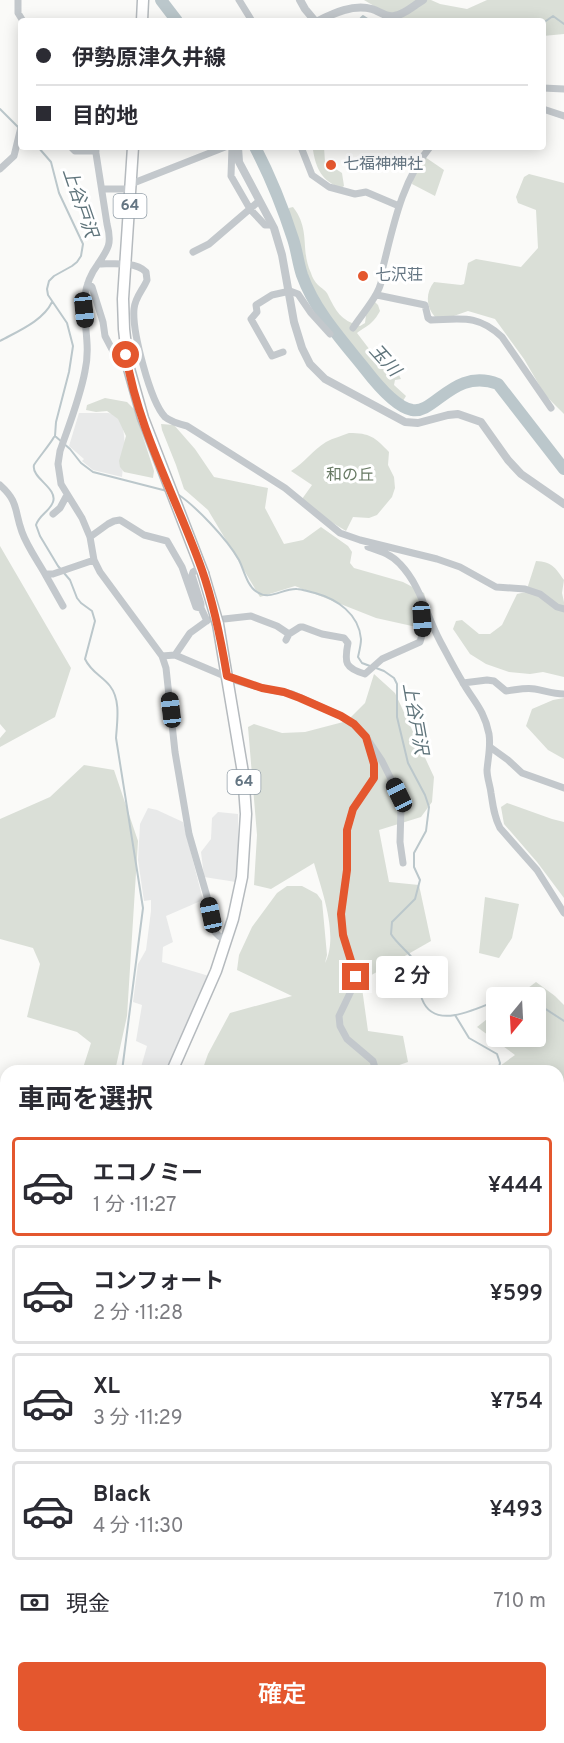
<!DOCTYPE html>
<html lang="ja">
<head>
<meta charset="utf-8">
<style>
  body { margin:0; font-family:Overpass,"Noto Sans JP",sans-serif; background:#f2f2f3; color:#2b2b33; height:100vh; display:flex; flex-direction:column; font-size:22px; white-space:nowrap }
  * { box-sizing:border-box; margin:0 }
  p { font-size:20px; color:#7c7c81 }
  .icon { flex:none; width:33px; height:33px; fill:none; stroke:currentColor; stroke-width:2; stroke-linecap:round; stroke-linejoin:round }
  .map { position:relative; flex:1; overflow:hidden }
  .drawer { position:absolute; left:0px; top:1065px; width:564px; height:678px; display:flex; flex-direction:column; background:#fff; border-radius:18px 18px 0 0; box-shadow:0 3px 15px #0003 }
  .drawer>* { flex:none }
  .top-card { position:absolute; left:18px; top:18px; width:528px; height:132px; border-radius:6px; box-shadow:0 3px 15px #0003; display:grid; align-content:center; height:132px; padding:0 18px; background:#fff }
  .needle { width:39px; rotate:198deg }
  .buttons { position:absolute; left:486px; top:987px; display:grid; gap:12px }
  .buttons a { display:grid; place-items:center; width:60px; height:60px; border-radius:6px; background:#fff; box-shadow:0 3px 15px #0003; font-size:30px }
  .end { position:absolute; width:27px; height:27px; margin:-14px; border:8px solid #e4572e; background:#fff; box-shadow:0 0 0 3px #fff }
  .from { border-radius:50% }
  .bubble { position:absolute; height:42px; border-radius:6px; background:#fff; box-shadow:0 3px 15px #0003; font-size:20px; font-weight:600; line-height:42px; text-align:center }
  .car { position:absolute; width:18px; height:36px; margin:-18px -9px; border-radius:8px; box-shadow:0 0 4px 2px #0007; background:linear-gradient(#222 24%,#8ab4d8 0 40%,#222 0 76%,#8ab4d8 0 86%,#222 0) }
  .top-card b { display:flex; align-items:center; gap:21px; height:57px; font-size:22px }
  .top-card b+b { border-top:2px solid #e1e1e2 }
  .top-card i { width:15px; height:15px; background:#2b2b33 }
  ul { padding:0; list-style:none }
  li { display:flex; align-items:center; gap:18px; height:99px; margin:0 12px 9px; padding:0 6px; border:3px solid #e1e1e2; border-radius:6px }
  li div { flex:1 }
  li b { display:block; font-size:22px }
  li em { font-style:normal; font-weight:600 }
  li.selected { border-color:#e4572e }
  li>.icon { width:54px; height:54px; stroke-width:1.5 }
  h2 { padding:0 18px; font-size:27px; line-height:72px }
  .pay { display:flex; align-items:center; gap:15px; height:66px; padding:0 18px; font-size:22px }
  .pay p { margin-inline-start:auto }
  .primary-button { display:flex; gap:12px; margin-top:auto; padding:12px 18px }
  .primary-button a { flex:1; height:69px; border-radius:6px; background:#e4572e; color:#fff; font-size:24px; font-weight:600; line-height:69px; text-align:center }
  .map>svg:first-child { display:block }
</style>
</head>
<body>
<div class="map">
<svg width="564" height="1743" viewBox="0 0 564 1743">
  <rect width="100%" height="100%" fill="#fafaf8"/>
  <path fill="#e8e9e9" d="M79,413H108L114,414L120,420L123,427L125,445L122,477L93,470L82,461L84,459L69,446Z
    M148,808L157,810L183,822L203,900L166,916L173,942L163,947L162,962L209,976L168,1071H140L147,1046L136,1041L142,1005L133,1002L138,964L146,950L151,911V900L144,901L138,860L140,824Z
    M218,812L238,814V862L236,882L204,877L201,852L211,839L212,818Z"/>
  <path fill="#dadfd7" d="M364,0H431L440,4L467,9L487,0H564V34L543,36V21H399Z
    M315,147H324L325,162L342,173L344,186L341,188C322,181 316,169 313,150Z
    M425,157L444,170L435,196L412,184L413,178Z
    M529,174L564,183V414L545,395L524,359L495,319L468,311L448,318H436C426,308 425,293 434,282L461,285L464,284L468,263L476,259L521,267L538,248L536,210L518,203L516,197L524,177Z
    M293,207C311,230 300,250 311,273C312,277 315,282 318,285C322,289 326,290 328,295C336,311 340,320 360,326L365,323L366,315L374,301L378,305L380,311C373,324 368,325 357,333L386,371H397L401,379L395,380L394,385L406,396L403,401C388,394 366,371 358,357C352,347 351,345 343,337L335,336L327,327L318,312L320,305L318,296L306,278L286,212L289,208Z
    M105,398L127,402L134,409L154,471L153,478L124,472L120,467L119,461L126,436L118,419L107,411L96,412L86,410L87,405Z
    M161,424L174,425L195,449L214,477L268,488L265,508L284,544L303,540L321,527L348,546L352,552L350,563L354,568L403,582L424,593L431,617L421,628L376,618L295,586L260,597L208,510L184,489L176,465L162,430Z
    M349,433C370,433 375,437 389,452L388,465L394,477L395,488L392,497L377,515L369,518L353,517L346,531L328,520L302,499L312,485L291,471C304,463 313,450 326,442C333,438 342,436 349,433Z
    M0,546L71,668L55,717L0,747V738L6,731L0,724Z
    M536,561C552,562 555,567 564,580L562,593L564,602V677L543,672L530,674L509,672L486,664L470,654L453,629L456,621L462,620L479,634H490L502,625L517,594L526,592Z
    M374,674L395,693L434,777L432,802L421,817L379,830L389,882L419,885L431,941L361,981L368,1031L403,1036L408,1062L382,1071H202L208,1054L230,1013L292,996L237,970L239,955L252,927L277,893L287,886H302L317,894L322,901L327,955L325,963C339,936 322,891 314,863L271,889L254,885L257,835L248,727L254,724L282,733L305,732L347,721L365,703Z
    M564,698V759L548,750L526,726L532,709L553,700Z
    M84,765L114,770L138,841L127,1016L115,1071H82L91,1043L77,1032L27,1017L40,964L33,948L0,939V819L50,797Z
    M507,803L552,819L564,822V898L537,862L504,824L501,807Z
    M485,897L519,904L512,938L499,958L479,953Z
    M536,982L555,996L564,1005V1392L558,1390V1071H493L515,1055L477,1027L496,1012V1036H536V998L516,997Z
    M560,1395L564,1396V1450L558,1448V1399Z
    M558,1478L564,1486L563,1519L559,1524Z
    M558,1569L564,1576V1620L558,1613Z
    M0,1581L6,1586V1737H109L138,1740L139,1737H558V1631L560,1633H564V1743H0Z"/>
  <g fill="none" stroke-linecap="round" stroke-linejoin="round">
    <path stroke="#bbc7cb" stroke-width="2" d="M358,21L363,16L371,21
      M543,23L553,16L564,24
      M0,109L19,128
      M38,147L51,162L59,193L83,244L81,256L77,262L72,266L54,276L49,281L47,289L48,295L67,323L73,346L69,372L56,422L55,436L70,449L81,463L93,472L167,491
      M0,341C18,331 43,321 52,302
      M54,437C51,443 36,461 34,465C31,478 58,488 53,502C50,511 39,515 36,525L40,536L58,566L70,580L77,598L81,603L92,611L95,621L85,659C91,672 102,676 110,686C121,700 117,722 116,738L143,908L122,1071
      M176,493C196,506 227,539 239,560C244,570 247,586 257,592C270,601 283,588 297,589C302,589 309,592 315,593C337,599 359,614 361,639C361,645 359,652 358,657L362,663L370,666
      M376,668L384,671L394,678L397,684V717L408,763L425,795L429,807L426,831L414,853V867L420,880L415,899L392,922L391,934C396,943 412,955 415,962C420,973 418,987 422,999C434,1031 475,1009 496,1001
      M536,1005L541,1006L564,1021
      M455,1015L469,1038L497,1054L500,1063L498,1071
      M558,1420L564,1423
      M558,1450L564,1431
      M558,1452L559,1459L564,1466"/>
    <path stroke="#bbc7cb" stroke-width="12" d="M161,0L177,21
      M255,147C270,176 283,208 293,239C297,251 298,263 302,275C315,311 341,339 365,369C375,382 395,407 412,410C434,415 454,367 498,384L564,469"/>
    <g stroke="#b5babe" stroke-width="13">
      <path id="primary" d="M142,21L143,0
        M133,147L123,299L124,329L128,365L143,418L203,573
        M172,1071L216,971L233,919L242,877L246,814L243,773L218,624
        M104,1737V1743"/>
    </g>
    <path stroke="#c3c8cc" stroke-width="7" d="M18,0V13L23,21
      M239,0L252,21
      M543,88L564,89
      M543,109L564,116
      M71,147L75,151H96
      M95,147L107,224C112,243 109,248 98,264
      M232,147L231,176L250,209L265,225H272
      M301,147L312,175L329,187L355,194L366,192L399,206
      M0,169L14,156L21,127
      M131,184L225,147
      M102,189H131
      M193,252L209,244L259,201
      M88,283L92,287L103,322L105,336L115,355
      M377,295L425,305L428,318L431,320C461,319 478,314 502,337L551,408
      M353,328C363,312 385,290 382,271C393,228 401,182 430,147
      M283,352L272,356L251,319L257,312L256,305L272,295L290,291L298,294L311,313L330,334
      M0,485C19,502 14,510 22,532C27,546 37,560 45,574H53L94,560
      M53,514L60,508L67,495
      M90,537L108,524L114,521L120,520L144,535L167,541L182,567L196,607L201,608
      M368,547C380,551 391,554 400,564C421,586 426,615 440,641C447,654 454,668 462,681C473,701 484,709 489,734C491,746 488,758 487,770C487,778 490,785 491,793C493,806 494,816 500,828L537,870L564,913
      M201,567L193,572L192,575L201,604V608L207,621
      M45,574L63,606
      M224,619L251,616L277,626L289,634
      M286,640L289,634L300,627H303L322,634L344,638L348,643C344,663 345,668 365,674L382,659L420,642L423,631L422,607L423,604
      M175,655L190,633L208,620
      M162,656L175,655L234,680L262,688L292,694L341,716L354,725L366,737L382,761L399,795L401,807L400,842L403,863
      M463,683L487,680L494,681L506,691C516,690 526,687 535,689C546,691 553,694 564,694
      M366,737L374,764V778L353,809L347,830V870L341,914L343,935L356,977L352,989L339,1016L340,1026L347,1039L373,1061L376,1071
      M490,747L508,760L522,773L564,788
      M227,940L219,936L214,931L208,900L189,834L175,752L166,668L162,656L100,572L94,560L90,537L82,518L61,484L58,464L60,451C69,425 80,398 85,371C94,332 71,300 98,264C113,264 135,261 146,272L147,280C143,290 135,297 134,309C132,331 150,401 165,417C171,422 179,424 187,426L285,488L340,533L360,540L437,559L460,567L496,587L525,589L540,594L557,607L564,609
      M558,1537L564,1541
      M169,1743L172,1737
      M249,1743L252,1737"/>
    <path stroke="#c3c8cc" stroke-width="8" d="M300,0L305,9L315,21
      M318,21C334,13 353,4 372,9C379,11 387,18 394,16C404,15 414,5 423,0
      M238,147L239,162L274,228L282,255L294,322L302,348L310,364L325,379L405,422L418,423L448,415L458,414L481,422L508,460L521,474L564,504"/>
    <use href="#primary" stroke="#fff" stroke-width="10"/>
    <g stroke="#b5babe" stroke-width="13" stroke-linecap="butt">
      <path id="primary-bridge" d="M203,573L218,624"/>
    </g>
    <use href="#primary-bridge" stroke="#fff" stroke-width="10"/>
  </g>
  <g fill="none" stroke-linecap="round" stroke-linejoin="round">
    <path stroke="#e4572e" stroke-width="8" d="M126,355C138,430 177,499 202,570C214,604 221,640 227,676L262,688L284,692L300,698L341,716L354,724L366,737L374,764V778L353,809L347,830V870L341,914L343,935L356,977"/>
  </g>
  <g fill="#e4572e" stroke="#fff" stroke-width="2">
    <circle cx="331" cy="165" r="6"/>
    <circle cx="363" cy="276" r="6"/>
  </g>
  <g text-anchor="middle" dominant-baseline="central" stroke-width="6" stroke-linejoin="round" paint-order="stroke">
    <g fill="#fff" stroke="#939fa8" stroke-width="1.5">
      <rect x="113.5" y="194" width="33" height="24" rx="4.5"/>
      <rect x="227.5" y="770" width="33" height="24" rx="4.5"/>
    </g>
    <g font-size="15" font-weight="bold" fill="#657683">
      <text x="130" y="206">64</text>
      <text x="244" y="782">64</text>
    </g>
    <g font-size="16" fill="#657683" stroke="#fff" text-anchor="start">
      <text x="343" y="165">七福神神社</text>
      <text x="375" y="276">七沢荘</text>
    </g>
    <g font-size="16" fill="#687a64" stroke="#fff">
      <text x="350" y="476">和の丘</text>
    </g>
    <g font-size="18" font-style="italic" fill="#60757c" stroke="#fff">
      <text transform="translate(79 203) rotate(71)">上谷戸沢</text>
      <text transform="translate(384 361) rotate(48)">玉川</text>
      <text transform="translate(414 719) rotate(80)">上谷戸沢</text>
    </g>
  </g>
</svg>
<div class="buttons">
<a><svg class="needle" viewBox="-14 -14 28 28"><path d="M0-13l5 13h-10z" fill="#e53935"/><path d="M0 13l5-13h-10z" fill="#7c7c81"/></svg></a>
</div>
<i class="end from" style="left:126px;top:355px"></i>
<i class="end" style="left:356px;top:977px"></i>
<div class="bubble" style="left:376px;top:956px;width:72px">2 分</div>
<i class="car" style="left:84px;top:310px;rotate:174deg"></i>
<i class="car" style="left:422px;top:619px;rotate:176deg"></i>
<i class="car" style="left:171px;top:710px;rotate:353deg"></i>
<i class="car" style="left:399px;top:795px;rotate:334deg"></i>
<i class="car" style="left:211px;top:915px;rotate:348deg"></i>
<div class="top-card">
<b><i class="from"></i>伊勢原津久井線</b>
<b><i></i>目的地</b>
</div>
<section class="drawer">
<h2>車両を選択</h2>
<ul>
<li class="selected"><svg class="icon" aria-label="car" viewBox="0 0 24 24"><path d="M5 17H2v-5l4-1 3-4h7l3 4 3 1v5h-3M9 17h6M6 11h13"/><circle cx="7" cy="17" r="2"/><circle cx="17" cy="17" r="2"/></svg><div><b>エコノミー</b><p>1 分 · 11:27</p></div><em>¥444</em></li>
<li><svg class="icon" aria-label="car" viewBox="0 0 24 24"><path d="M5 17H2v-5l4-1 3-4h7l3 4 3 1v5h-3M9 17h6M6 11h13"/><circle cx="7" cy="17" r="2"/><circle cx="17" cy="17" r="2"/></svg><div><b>コンフォート</b><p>2 分 · 11:28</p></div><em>¥599</em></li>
<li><svg class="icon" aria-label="car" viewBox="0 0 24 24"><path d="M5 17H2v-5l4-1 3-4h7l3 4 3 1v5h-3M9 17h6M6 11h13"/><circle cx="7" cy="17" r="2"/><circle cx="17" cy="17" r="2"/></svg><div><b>XL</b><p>3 分 · 11:29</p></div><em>¥754</em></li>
<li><svg class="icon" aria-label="car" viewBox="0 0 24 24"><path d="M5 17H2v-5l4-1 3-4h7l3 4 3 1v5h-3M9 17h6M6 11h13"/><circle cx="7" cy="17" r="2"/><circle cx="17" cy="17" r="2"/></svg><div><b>Black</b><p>4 分 · 11:30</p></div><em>¥493</em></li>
</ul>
<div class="pay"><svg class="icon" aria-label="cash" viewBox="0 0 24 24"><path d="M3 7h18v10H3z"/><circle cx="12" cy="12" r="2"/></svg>現金<p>710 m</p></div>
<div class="primary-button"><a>確定</a></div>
</section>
</div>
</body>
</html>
